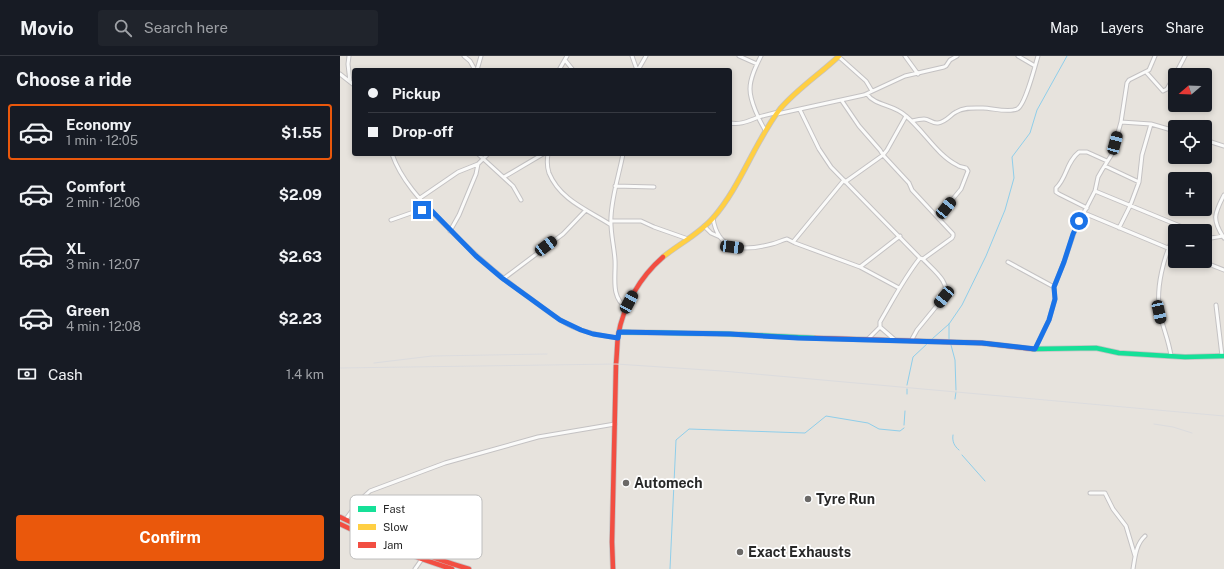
<!DOCTYPE html>
<html lang="en">
<head>
<meta charset="utf-8">
<style>
  body { margin:0; font-family:"Public Sans",sans-serif; background:#20242c; color:#f1f3f6; height:100vh; display:flex; flex-direction:column; font-size:15px; white-space:nowrap }
  * { box-sizing:border-box; margin:0 }
  p { font-size:13px; color:#9ea1a6 }
  .icon { flex:none; width:22px; height:22px; fill:none; stroke:currentColor; stroke-width:2; stroke-linecap:round; stroke-linejoin:round }
  .map { position:relative; flex:1; overflow:hidden }
  .side { display:flex; flex-direction:column; background:#171b24; width:340px }
  .side>* { flex:none }
  .guide { position:absolute; left:12px; top:12px; width:380px; height:88px; border-radius:4px; box-shadow:0 2px 6px #0003; display:grid; align-content:center; height:88px; padding:0 16px; background:#171b24 }
  .needle { width:26px; rotate:251deg }
  .controls { position:absolute; left:828px; top:12px; display:grid; gap:8px }
  .controls a { display:grid; place-items:center; width:44px; height:44px; border-radius:4px; background:#171b24; box-shadow:0 2px 6px #0003; font-size:20px }
  .end { position:absolute; width:18px; height:18px; margin:-9px; border:5px solid #1a73e8; background:#fff; box-shadow:0 0 0 2px #fff }
  .from { border-radius:50% }
  .car { position:absolute; width:12px; height:24px; margin:-12px -6px; border-radius:5px; box-shadow:0 0 3px 1px #0007; background:linear-gradient(#222 24%,#8ab4d8 0 40%,#222 0 76%,#8ab4d8 0 86%,#222 0) }
  .guide b { display:flex; align-items:center; gap:14px; height:38px; font-size:15px }
  .guide b+b { border-top:1px solid #363941 }
  .guide i { width:10px; height:10px; background:#f1f3f6 }
  ul { padding:0; list-style:none }
  li { display:flex; align-items:center; gap:12px; height:56px; margin:0 8px 6px; padding:0 8px; border:2px solid transparent; border-radius:4px }
  li div { flex:1 }
  li b { display:block; font-size:15px }
  li em { font-style:normal; font-weight:700 }
  li.active { border-color:#ea580c }
  li>.icon { width:36px; height:36px; stroke-width:1.5 }
  h2 { padding:0 16px; font-size:18px; line-height:48px }
  .pay { display:flex; align-items:center; gap:10px; height:44px; padding:0 16px; font-size:15px }
  .pay p { margin-inline-start:auto }
  .button { display:flex; gap:8px; margin-top:auto; padding:8px 16px }
  .button a { flex:1; height:46px; border-radius:4px; background:#ea580c; color:#fff; font-size:16px; font-weight:700; line-height:46px; text-align:center }
  header { display:flex; align-items:center; gap:24px; box-sizing:border-box; height:56px; padding:0 20px; background:#171b24; border-bottom:1px solid #363941 }
  header strong { font-size:19px }
  nav { display:flex; gap:22px; margin-inline-start:auto; font-size:14px }
  .search { width:280px; height:36px; background:#20242c; display:flex; align-items:center; gap:10px; box-sizing:border-box; padding:0 14px; border-radius:4px; color:#9ea1a6; font-size:15px }
  main { display:flex; flex:1; min-height:0 }
  .map>svg:first-child { display:block }
</style>
</head>
<body>
<header>
<strong>Movio</strong>
<div class="search"><svg class="icon" aria-label="search" viewBox="0 0 24 24"><circle cx="10" cy="10" r="6"/><path d="M15 15l6 6"/></svg>Search here</div>
<nav><a>Map</a><a>Layers</a><a>Share</a></nav>
</header>
<main>
<section class="side">
<h2>Choose a ride</h2>
<ul>
<li class="active"><svg class="icon" aria-label="car" viewBox="0 0 24 24"><path d="M5 17H2v-5l4-1 3-4h7l3 4 3 1v5h-3M9 17h6M6 11h13"/><circle cx="7" cy="17" r="2"/><circle cx="17" cy="17" r="2"/></svg><div><b>Economy</b><p>1 min · 12:05</p></div><em>$1.55</em></li>
<li><svg class="icon" aria-label="car" viewBox="0 0 24 24"><path d="M5 17H2v-5l4-1 3-4h7l3 4 3 1v5h-3M9 17h6M6 11h13"/><circle cx="7" cy="17" r="2"/><circle cx="17" cy="17" r="2"/></svg><div><b>Comfort</b><p>2 min · 12:06</p></div><em>$2.09</em></li>
<li><svg class="icon" aria-label="car" viewBox="0 0 24 24"><path d="M5 17H2v-5l4-1 3-4h7l3 4 3 1v5h-3M9 17h6M6 11h13"/><circle cx="7" cy="17" r="2"/><circle cx="17" cy="17" r="2"/></svg><div><b>XL</b><p>3 min · 12:07</p></div><em>$2.63</em></li>
<li><svg class="icon" aria-label="car" viewBox="0 0 24 24"><path d="M5 17H2v-5l4-1 3-4h7l3 4 3 1v5h-3M9 17h6M6 11h13"/><circle cx="7" cy="17" r="2"/><circle cx="17" cy="17" r="2"/></svg><div><b>Green</b><p>4 min · 12:08</p></div><em>$2.23</em></li>
</ul>
<div class="pay"><svg class="icon" aria-label="cash" viewBox="0 0 24 24"><path d="M3 7h18v10H3z"/><circle cx="12" cy="12" r="2"/></svg>Cash<p>1.4 km</p></div>
<div class="button"><a>Confirm</a></div>
</section>
<div class="map">
<svg width="884" height="513" viewBox="0 0 884 513">
  <rect width="100%" height="100%" fill="#e7e3dd"/>
  <g fill="none" stroke-linecap="round" stroke-linejoin="round">
    <path stroke="#8fceea" stroke-width="1" d="M609,268V284
      M592,283L609,268L622,249L646,200L665,154L674,122L672,101L690,77L697,54L727,0
      M611,289L615,304L616,334
      M567,329L573,301L588,287
      M567,338V333
      M615,343L616,336
      M564,369L565,355
      M613,379C612,385 614,390 619,394
      M622,399L645,425
      M330,513L336,384L349,373L465,377L486,360L528,367L539,373L560,375L564,372"/>
    <g stroke="#c4c2c3" stroke-width="5">
      <path id="street" d="M9,0L8,8L10,26
        M124,0L130,5L135,14
        M292,0L297,14
        M399,0L417,8
        M421,0C416,10 410,22 410,33C410,45 419,64 425,74
        M565,0L578,18
        M678,0L695,10
        M499,1L526,25L532,35
        M225,4L233,14
        M137,14L141,0
        M219,14L227,0
        M298,14L306,0
        M806,16L823,35L827,33L835,19
        M0,18L14,29
        M835,19L845,0
        M502,45L519,70L540,94L543,99L569,127L572,134L613,178V180L612,182L583,203
        M460,54L479,93L491,111L580,202L583,203C592,213 612,227 604,241L577,274L571,285
        M437,58L524,39L565,20L604,11L606,10L610,4L617,0
        M566,60C584,75 597,99 617,109C619,111 623,111 626,112L628,115L621,133L598,161
        M572,65C576,64 580,63 584,63C589,63 593,68 598,67C606,66 610,59 616,56C624,51 634,52 643,52C652,52 668,57 677,53C685,50 695,10 698,0
        M781,66L811,68L835,75
        M390,67C401,69 408,65 419,61C425,59 431,58 438,56
        M865,84L884,90
        M52,98C61,124 81,145 100,164C129,194 157,219 190,242C204,253 218,264 233,271C247,277 263,280 278,282
        M138,98L173,130L181,144
        M208,98C207,104 207,111 209,117C220,144 248,154 271,169
        M283,98C279,119 272,139 271,161C270,176 274,189 275,204C276,220 270,242 287,252
        M765,110L799,126
        M164,121L203,98
        M505,126L543,99L547,94L566,60C554,48 535,50 527,38
        M275,130L314,131
        M755,135L852,175
        M884,139C875,157 871,163 884,182
        M80,142L118,116L138,108L148,98
        M747,152L719,138L716,136V132C727,122 726,106 739,96H747L767,105
        M744,157L835,195
        M373,162C378,197 405,195 432,188C437,187 442,184 447,183L455,187L520,211L559,232
        M51,164L88,151
        M271,165H301L314,171L348,183
        M364,170L371,177L380,181
        M779,172L790,150L799,126L802,99L811,68
        M110,175L119,159L136,118L138,108
        M865,180L871,182L883,180
        M453,186L504,124
        M861,205L884,214
        M668,206L714,231
        M520,211L560,180
        M163,223L223,178L246,154
        M876,249L882,300
        M540,271L555,284
        M528,283L540,271V266C553,244 564,222 580,202
        M695,293L709,264L715,243L714,231L724,206L735,174L755,135L758,121L762,114L772,98L781,66L787,27L789,24L809,14L815,0
        M831,300C829,285 823,272 820,258C815,232 824,200 835,177
        M750,437H765L773,453L786,470L795,500
        M6,463L19,445L30,435L105,407L198,381L275,368
        M75,513L82,503
        M793,513C795,501 796,488 805,480"/>
    </g>
    <g stroke="#c4c2c3" stroke-width="6">
      <path id="fast" d="M279,276L390,278L475,282
        M693,293L756,292L779,297L845,301L884,300"/>
    </g>
    <g stroke="#c4c2c3" stroke-width="6">
      <path id="slow" d="M323,201C339,188 359,178 373,162C401,130 414,87 440,53C457,33 480,18 499,0"/>
    </g>
    <g stroke="#c4c2c3" stroke-width="6">
      <path id="jam" d="M475,282L642,287L693,293
        M0,461C42,481 84,500 129,513
        M0,468C36,486 73,501 112,513
        M273,513L272,486L276,308C277,299 277,289 278,280C283,250 300,221 323,201"/>
    </g>
    <use href="#street" stroke="#fbfbfa" stroke-width="3"/>
    <use href="#fast" stroke="#16e098" stroke-width="4.5"/>
    <use href="#slow" stroke="#ffcf43" stroke-width="4.5"/>
    <use href="#jam" stroke="#f24e42" stroke-width="4.5"/>
    <path stroke="#dcdcde" stroke-width="1" d="M34,307L92,300L207,298
      M0,312L276,308L382,315L884,360
      M814,368L833,371L852,377"/>
  </g>
  <g fill="none" stroke-linecap="round" stroke-linejoin="round">
    <path stroke="#1a73e8" stroke-width="5" d="M82,154L88,151L136,200L162,222L220,264L241,274L253,278L278,282L279,276L390,278L458,282L642,287L695,293L709,264L715,243L714,231L724,206L733,178L739,165"/>
  </g>
  <g fill="#6b6967" stroke="#fff" stroke-width="1.5">
    <circle cx="286" cy="427" r="4"/>
    <circle cx="468" cy="443" r="4"/>
    <circle cx="400" cy="496" r="4"/>
  </g>
  <g text-anchor="middle" dominant-baseline="central" stroke-width="3.5" stroke-linejoin="round" paint-order="stroke">
    <g font-size="14" font-weight="bold" fill="#282828" stroke="#fff" text-anchor="start">
      <text x="294" y="427">Automech</text>
      <text x="476" y="443">Tyre Run</text>
      <text x="408" y="496">Exact Exhausts</text>
    </g>
  </g>
  <rect x="10" y="439" width="132" height="64" rx="6" fill="#fff" stroke="#bebebe" stroke-width="1"/>
  <rect x="18" y="450" width="18" height="6" fill="#16e098"/>
  <rect x="18" y="468" width="18" height="6" fill="#ffcf43"/>
  <rect x="18" y="486" width="18" height="6" fill="#f24e42"/>
  <g font-size="11" fill="#282828">
    <text x="43" y="457">Fast</text>
    <text x="43" y="475">Slow</text>
    <text x="43" y="493">Jam</text>
  </g>
</svg>
<div class="controls">
<a><svg class="needle" viewBox="-14 -14 28 28"><path d="M0-13l5 13h-10z" fill="#e53935"/><path d="M0 13l5-13h-10z" fill="#9ea1a6"/></svg></a>
<a><svg class="icon" aria-label="locate" viewBox="0 0 24 24"><circle cx="12" cy="12" r="6"/><path d="M12 2v4M12 18v4M2 12h4M18 12h4"/></svg></a>
<a>+</a>
<a>−</a>
</div>
<i class="end from" style="left:739px;top:165px"></i>
<i class="end" style="left:82px;top:154px"></i>
<i class="car" style="left:775px;top:87px;rotate:15deg"></i>
<i class="car" style="left:606px;top:152px;rotate:39deg"></i>
<i class="car" style="left:206px;top:190px;rotate:53deg"></i>
<i class="car" style="left:392px;top:191px;rotate:97deg"></i>
<i class="car" style="left:604px;top:241px;rotate:219deg"></i>
<i class="car" style="left:289px;top:246px;rotate:28deg"></i>
<i class="car" style="left:819px;top:256px;rotate:168deg"></i>
<div class="guide">
<b><i class="from"></i>Pickup</b>
<b><i></i>Drop-off</b>
</div>
</div>
</main>
</body>
</html>
